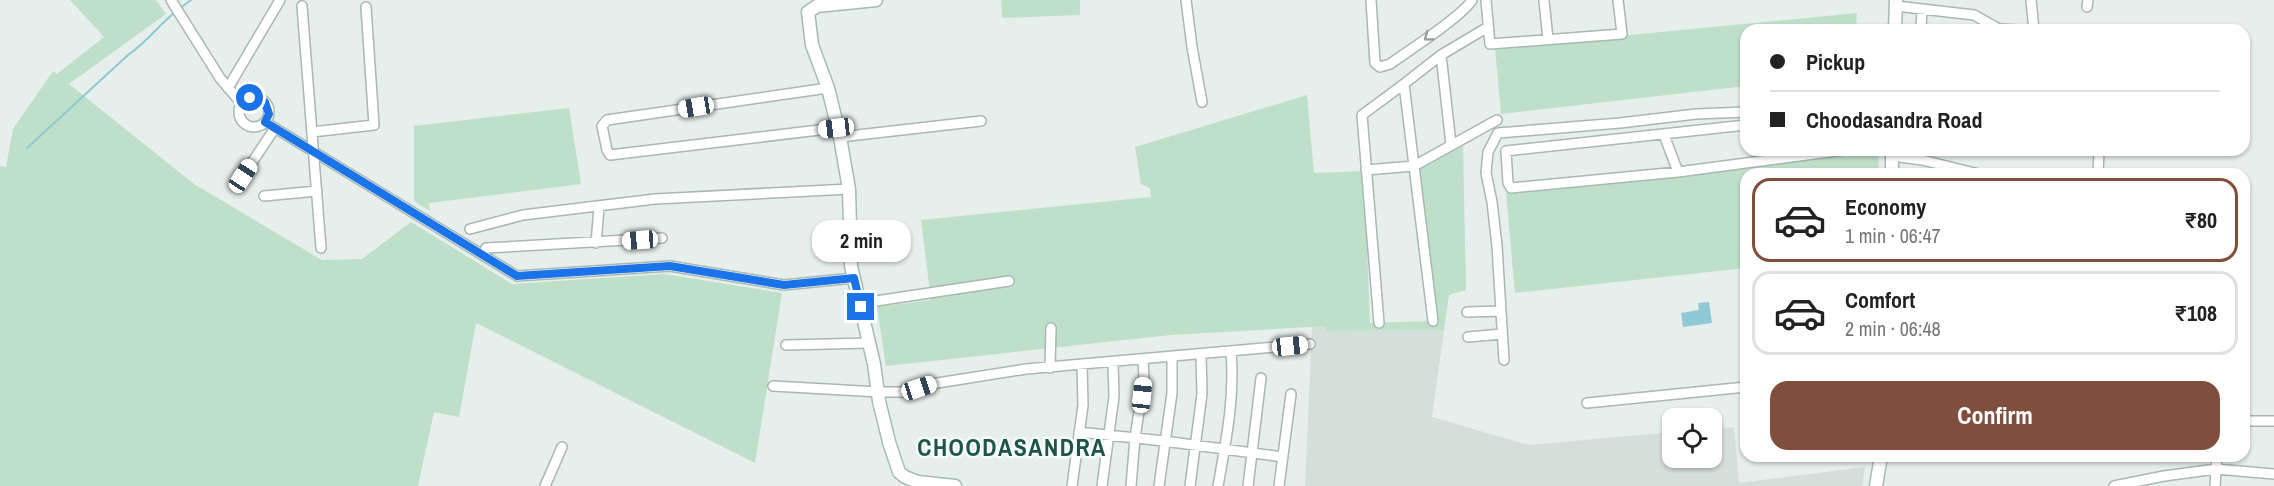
<!DOCTYPE html>
<html lang="en">
<head>
<meta charset="utf-8">
<style>
  body { margin:0; font-family:"Archivo Narrow",sans-serif; background:#f6f6f6; color:#222; height:100vh; display:flex; flex-direction:column; font-size:22px; white-space:nowrap }
  * { box-sizing:border-box; margin:0 }
  p { font-size:20px; color:#767676 }
  .icon { flex:none; width:33px; height:33px; fill:none; stroke:currentColor; stroke-width:2; stroke-linecap:round; stroke-linejoin:round }
  .map { position:relative; flex:1; overflow:hidden }
  .sheet { position:absolute; left:1740px; top:168px; width:510px; height:294px; display:flex; flex-direction:column; background:#fff; border-radius:18px; box-shadow:0 2px 4px #0004 }
  .sheet>* { flex:none }
  .guide { position:absolute; left:1740px; top:24px; width:510px; height:132px; border-radius:18px; box-shadow:0 2px 4px #0004; display:grid; align-content:center; height:132px; padding:0 30px; background:#fff }
  .buttons { position:absolute; left:1662px; top:408px; display:grid; gap:12px }
  .buttons a { display:grid; place-items:center; width:60px; height:60px; border-radius:12px; background:#fff; box-shadow:0 2px 4px #0004; font-size:30px }
  .end { position:absolute; width:27px; height:27px; margin:-14px; border:8px solid #1a73e8; background:#fff; box-shadow:0 0 0 3px #fff }
  .from { border-radius:50% }
  .bubble { position:absolute; height:42px; border-radius:18px; background:#fff; box-shadow:0 2px 4px #0004; font-size:20px; font-weight:700; line-height:42px; text-align:center }
  .car { position:absolute; width:18px; height:36px; margin:-18px -9px; border-radius:8px; box-shadow:0 0 4px 2px #0007; background:linear-gradient(#fff 24%,#345 0 40%,#fff 0 76%,#345 0 86%,#fff 0) }
  .guide b { display:flex; align-items:center; gap:21px; height:57px; font-size:22px }
  .guide b+b { border-top:2px solid #e0e0e0 }
  .guide i { width:15px; height:15px; background:#222 }
  ul { padding:10px 0 0; list-style:none }
  li { display:flex; align-items:center; gap:18px; height:84px; margin:0 12px 9px; padding:0 18px; border:3px solid #e0e0e0; border-radius:18px }
  li div { flex:1 }
  li b { display:block; font-size:22px }
  li em { font-style:normal; font-weight:700 }
  li.active { border-color:#804e3d }
  li>.icon { width:54px; height:54px; stroke-width:1.5 }
  .cta { display:flex; gap:12px; margin-top:auto; padding:12px 30px }
  .cta a { flex:1; height:69px; border-radius:18px; background:#804e3d; color:#fff; font-size:24px; font-weight:700; line-height:69px; text-align:center }
  .map>svg:first-child { display:block }
</style>
</head>
<body>
<div class="map">
<svg width="2274" height="486" viewBox="0 0 2274 486">
  <rect width="100%" height="100%" fill="#e6efeb"/>
  <path fill="#d4dfda" d="M1312,326H1327L1326,331L1444,330L1432,417L1529,445L1672,432V458H1712V429L1734,427L1739,483L1865,467L1862,486H1305Z"/>
  <path fill="#bfe0c8" d="M70,0H156L166,14L69,84L194,184L322,260L362,259L411,222L512,284L664,274L782,293L755,463L476,323L459,417L434,412L418,486H0V166L6,167L13,129L53,71L57,74L104,37Z
    M1001,0H1080V15L1002,18Z
    M1857,13L1856,30H1746V86L1501,114L1495,48Z
    M1307,95L1314,173L1364,171L1370,323L1432,321L1416,169L1463,146L1466,290L1449,295L1444,330L1326,331V326L1171,335L886,366L877,307L931,300L921,220L1151,197L1150,188L1141,184L1135,147Z
    M569,108L581,184L429,203L430,211L414,201V126Z
    M1879,153L1878,174H1746V268L1515,293L1506,193Z"/>
  <path fill="#8ec9d4" d="M1709,302L1712,323L1683,327L1681,313L1699,310L1698,303Z"/>
  <g fill="none" stroke-linecap="round" stroke-linejoin="round">
    <path stroke="#8ec9d4" stroke-width="2" d="M179,9L191,0
      M27,148L128,55C147,42 157,27 174,13"/>
    <g stroke="#a8b8b2" stroke-width="12">
      <path id="street" d="M171,0L220,78L242,104
        M1186,0L1192,47L1202,102
        M1371,0L1375,63L1380,67L1390,64C1407,52 1464,15 1472,0
        M1486,0L1490,44L1622,34L1618,0
        M2031,0L2034,30
        M1544,1L1548,39
        M302,6L321,248
        M1896,6L1974,15L1999,29L2018,30
        M2087,7L2088,0
        M1488,27L1441,55L1404,84L1414,166L1497,120
        M1921,30L1922,9
        M1441,55L1451,144
        M228,88L280,0
        M828,88L607,120L602,126L607,150L610,155L836,128
        M239 112a15 15 0 1 1 30 0a15 15 0 1 1-30 0Z
        M265,122L517,276L670,266L784,285L854,278
        M1746,125L1506,151L1508,183L1511,188L1678,172L1845,150
        M312,132L374,125L366,7
        M1664,135L1678,172
        M840,137L981,121
        M1892,156L1922,160L1979,174
        M1366,170L1414,166L1433,321
        M2098,174L2099,150
        M243,176L275,128
        M264,196L317,191
        M470,229L523,215L655,199L849,189
        M596,243L599,207
        M486,248L662,238
        M861,307L876,301L1009,281
        M1467,312L1501,311
        M1379,323L1362,115L1404,84
        M1468,337L1502,334
        M786,345L869,343
        M1504,360L1497,246L1492,202L1486,173L1488,152L1498,133L1620,123L1696,114L1746,112
        M1050,368L1051,328
        M773,386L879,392H907L931,384L1026,369L1310,344
        M1587,403L1746,387
        M2244,421H2274
        M1079,432L1164,441L1283,457
        M545,486L562,447
        M1072,486L1083,405L1082,365
        M1102,486L1114,396L1113,363
        M1131,486L1135,438L1144,379L1143,360
        M1159,486L1172,393V357
        M1190,486L1202,394L1201,354
        M1218,486C1226,441 1235,397 1231,352
        M1248,486L1261,378
        M1279,486L1291,394
        M2114,486L2164,476L2216,469L2274,474
        M2215,486L2217,456"/>
    </g>
    <g stroke="#a4bbb3" stroke-width="15">
      <path id="secondary" d="M876,0L817,6L808,12L812,45L828,88L840,137L849,189L851,266L874,364L879,401L889,442L899,472L905,477L918,482L955,486
        M1895,30L1896,0
        M1892,174V150
        M1876,486L1881,456"/>
    </g>
    <use href="#street" stroke="#fff" stroke-width="9"/>
    <use href="#secondary" stroke="#fff" stroke-width="12"/>
  </g>
  <defs><path id="oneway-chevron" d="M-2-3.5L2.5 0L-2 3.5" fill="none" stroke-width="1.6" stroke-linecap="round" stroke-linejoin="round" transform="scale(1.5)"/></defs>
  <use stroke="#92a09c" href="#oneway-chevron" transform="translate(1428 37) rotate(144)"/>
  <g fill="none" stroke-linecap="round" stroke-linejoin="round">
    <path stroke="#1a73e8" stroke-width="8" d="M250,98H258L265,102L269,114L265,122L517,276L670,266L784,285L854,278L861,307"/>
  </g>
  <g text-anchor="middle" dominant-baseline="central" stroke-width="5" stroke-linejoin="round" paint-order="stroke">
    <g font-size="24" font-weight="bold" letter-spacing="1.5" fill="#1f5548" stroke="#f7fbf9">
      <text x="1012" y="447">CHOODASANDRA</text>
    </g>
  </g>
</svg>
<div class="buttons">
<a><svg class="icon" aria-label="locate" viewBox="0 0 24 24"><circle cx="12" cy="12" r="6"/><path d="M12 2v4M12 18v4M2 12h4M18 12h4"/></svg></a>
</div>
<i class="end from" style="left:250px;top:98px"></i>
<i class="end" style="left:861px;top:307px"></i>
<div class="bubble" style="left:812px;top:220px;width:99px">2 min</div>
<i class="car" style="left:696px;top:107px;rotate:261deg"></i>
<i class="car" style="left:836px;top:128px;rotate:263deg"></i>
<i class="car" style="left:243px;top:176px;rotate:33deg"></i>
<i class="car" style="left:640px;top:240px;rotate:266deg"></i>
<i class="car" style="left:1290px;top:346px;rotate:84deg"></i>
<i class="car" style="left:919px;top:388px;rotate:72deg"></i>
<i class="car" style="left:1142px;top:395px;rotate:6deg"></i>
<div class="guide">
<b><i class="from"></i>Pickup</b>
<b><i></i>Choodasandra Road</b>
</div>
<section class="sheet">
<ul>
<li class="active"><svg class="icon" aria-label="car" viewBox="0 0 24 24"><path d="M5 17H2v-5l4-1 3-4h7l3 4 3 1v5h-3M9 17h6M6 11h13"/><circle cx="7" cy="17" r="2"/><circle cx="17" cy="17" r="2"/></svg><div><b>Economy</b><p>1 min · 06:47</p></div><em>₹80</em></li>
<li><svg class="icon" aria-label="car" viewBox="0 0 24 24"><path d="M5 17H2v-5l4-1 3-4h7l3 4 3 1v5h-3M9 17h6M6 11h13"/><circle cx="7" cy="17" r="2"/><circle cx="17" cy="17" r="2"/></svg><div><b>Comfort</b><p>2 min · 06:48</p></div><em>₹108</em></li>
</ul>
<div class="cta"><a>Confirm</a></div>
</section>
</div>
</body>
</html>
